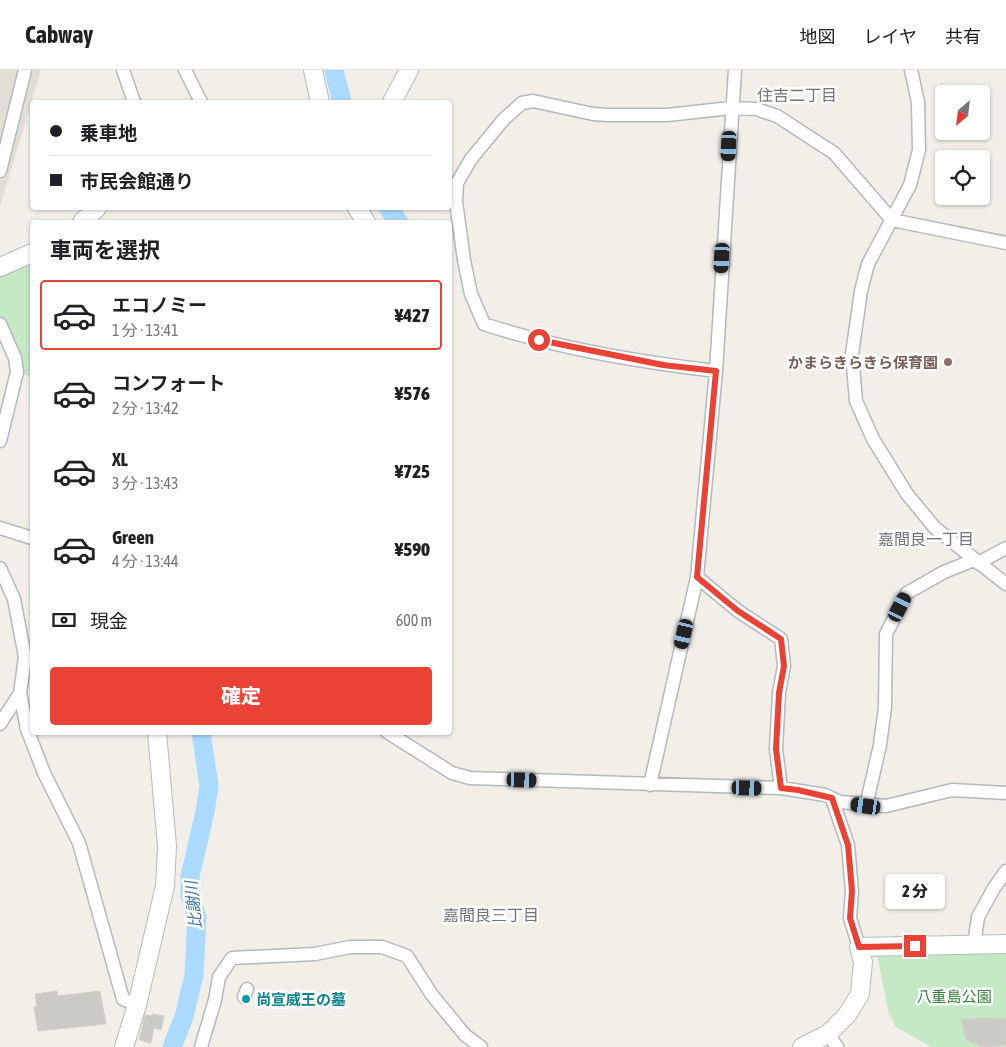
<!DOCTYPE html>
<html lang="ja">
<head>
<meta charset="utf-8">
<style>
  body { margin:0; font-family:"Asap Condensed","Noto Sans JP",sans-serif; background:#f6f6f6; color:#202124; height:100vh; display:flex; flex-direction:column; font-size:19px; white-space:nowrap }
  * { box-sizing:border-box; margin:0 }
  p { font-size:16px; color:#757577 }
  .icon { flex:none; width:28px; height:28px; fill:none; stroke:currentColor; stroke-width:2; stroke-linecap:round; stroke-linejoin:round }
  .map { position:relative; flex:1; overflow:hidden }
  .details { position:absolute; left:30px; top:150px; width:422px; height:515px; display:flex; flex-direction:column; background:#fff; border-radius:5px; box-shadow:0 1px 4px #0004 }
  .details>* { flex:none }
  .hud { position:absolute; left:30px; top:30px; width:422px; height:110px; border-radius:5px; box-shadow:0 1px 4px #0004; display:grid; align-content:center; height:110px; padding:0 20px; background:#fff }
  .needle { width:32px; rotate:208deg }
  .tools { position:absolute; left:935px; top:15px; display:grid; gap:10px }
  .tools a { display:grid; place-items:center; width:55px; height:55px; border-radius:5px; background:#fff; box-shadow:0 1px 4px #0004; font-size:25px }
  .end { position:absolute; width:22px; height:22px; margin:-11px; border:6px solid #ea4335; background:#fff; box-shadow:0 0 0 2px #fff }
  .from { border-radius:50% }
  .bubble { position:absolute; height:35px; border-radius:5px; background:#fff; box-shadow:0 1px 4px #0004; font-size:16px; font-weight:800; line-height:35px; text-align:center }
  .car { position:absolute; width:15px; height:30px; margin:-15px -8px; border-radius:6px; box-shadow:0 0 4px 1px #0007; background:linear-gradient(#222 24%,#8ab4d8 0 40%,#222 0 76%,#8ab4d8 0 86%,#222 0) }
  .hud b { display:flex; align-items:center; gap:18px; height:48px; font-size:19px }
  .hud b+b { border-top:1px solid #e0e0e0 }
  .hud i { width:12px; height:12px; background:#202124 }
  ul { padding:0; list-style:none }
  li { display:flex; align-items:center; gap:15px; height:70px; margin:0 10px 8px; padding:0 10px; border:2px solid transparent; border-radius:5px }
  li div { flex:1 }
  li b { display:block; font-size:19px }
  li em { font-style:normal; font-weight:800 }
  li.current { border-color:#ea4335 }
  li>.icon { width:45px; height:45px; stroke-width:1.5 }
  h2 { padding:0 20px; font-size:22px; line-height:60px }
  .pay { display:flex; align-items:center; gap:12px; height:55px; padding:0 20px; font-size:19px }
  .pay p { margin-inline-start:auto }
  .cta { display:flex; gap:10px; margin-top:auto; padding:10px 20px }
  .cta a { flex:1; height:58px; border-radius:5px; background:#ea4335; color:#fff; font-size:20px; font-weight:800; line-height:58px; text-align:center }
  header { display:flex; align-items:center; gap:30px; box-sizing:border-box; height:70px; padding:0 25px; background:#fff; border-bottom:1px solid #e0e0e0 }
  header strong { font-size:24px }
  nav { display:flex; gap:28px; margin-inline-start:auto; font-size:18px }
  .map>svg:first-child { display:block }
</style>
</head>
<body>
<header>
<strong>Cabway</strong>
<nav><a>地図</a><a>レイヤ</a><a>共有</a></nav>
</header>
<div class="map">
<svg width="1006" height="977" viewBox="0 0 1006 977">
  <rect width="100%" height="100%" fill="#f1efe8"/>
  <path fill="#e1ded6" d="M0,0H41L0,137Z"/>
  <path fill="#c5e8c5" d="M21,188L32,194V308L17,302L0,254V197Z
    M875,873L1006,879V977H931L896,957L888,941Z"/>
  <g fill="none" stroke-linecap="round" stroke-linejoin="round">
    <path stroke="#aadaff" stroke-width="19" d="M334,0L342,32
      M388,138L399,152
      M172,977L184,947L194,905L197,847L190,826V806L205,742L209,716L201,662"/>
  </g>
  <path fill="#cccac5" stroke="#d6d1c6" d="M57,921L58,926L100,921L106,954L38,961L34,937H37L35,924Z
    M152,944L164,946L161,960L154,958L151,973L139,970L145,945L152,946Z
    M1006,948V975L983,977L966,970L961,949Z"/>
  <g fill="none" stroke-linecap="round" stroke-linejoin="round">
    <g stroke="#b5b8bc" stroke-width="15">
      <path id="street" d="M123,0L134,32
        M185,0L201,32
        M911,0L918,32L919,80L910,115L868,194L861,221L852,284L856,331L873,369L907,424L935,458L1006,514
        M0,101L25,0
        M0,254L15,288L17,302L0,371
        M716,301C638,292 559,279 484,254L471,224L464,190L456,132L457,113L471,89L504,49L522,33L533,31L593,44L608,45H667L731,38L756,39L777,46L834,83L892,150L1006,173
        M0,458L32,468
        M978,493L1006,478
        M0,498L14,529L25,587L20,623L27,659L44,703L79,773L123,929L137,935
        M697,507L738,541L781,569L784,596L779,623L776,679L781,718
        M0,654L20,623
        M387,662L452,703L470,708L781,718L825,725L840,732L886,736L952,720L1006,723
        M650,715L697,507L716,301L735,0
        M832,729L848,775L852,821L850,848L859,877
        M866,736L880,675L885,637L886,564L907,523L944,502L974,490
        M974,875L978,847L994,818L1006,801
        M244,927L247,919
        M828,964L837,977
        M201,977L215,930L219,907L232,888L315,884L350,877H382L407,886L432,925L465,965L481,977"/>
    </g>
    <g stroke="#b6babf" stroke-width="20">
      <path id="secondary" d="M313,0L320,32
        M392,32L409,0
        M357,138L366,152
        M82,152L97,138
        M0,197L32,183
        M124,977L137,935L165,816L167,776L157,662
        M802,977L828,964L847,945L860,924L863,892L859,877L1006,874"/>
    </g>
    <use href="#street" stroke="#fff" stroke-width="12"/>
    <use href="#secondary" stroke="#fff" stroke-width="18"/>
  </g>
  <g fill="none" stroke-linecap="round" stroke-linejoin="round">
    <path stroke="#ea4335" stroke-width="6" d="M539,270L663,295L716,301L697,507L738,541L781,569L784,596L779,623L776,679L781,718L798,720L832,728L848,775L852,821L850,848L859,877L915,876"/>
  </g>
  <circle fill="#8d6e63" stroke="#fff" stroke-width="2" cx="948" cy="292" r="5"/>
  <circle fill="#0f9aa8" stroke="#fff" stroke-width="2" cx="246" cy="929" r="5"/>
  <g text-anchor="middle" dominant-baseline="central" stroke-width="5" stroke-linejoin="round" paint-order="stroke">
    <g font-size="15" font-weight="bold" fill="#785e54" stroke="#fff" text-anchor="end">
      <text x="938" y="292">かまらきらきら保育園</text>
    </g>
    <g font-size="15" fill="#348238" stroke="#fff">
      <text x="954" y="926">八重島公園</text>
    </g>
    <g font-size="15" font-weight="bold" fill="#0d838f" stroke="#fff" text-anchor="start">
      <text x="256" y="929">尚宣威王の墓</text>
    </g>
    <g font-size="16" fill="#70757a" stroke="#fff">
      <text x="797" y="25">住吉二丁目</text>
      <text x="926" y="469">嘉間良一丁目</text>
      <text x="491" y="845">嘉間良三丁目</text>
    </g>
    <g font-size="16" font-style="italic" fill="#4174aa" stroke="#fff">
      <text transform="translate(193 835) rotate(-96)">比謝川</text>
    </g>
  </g>
</svg>
<div class="tools">
<a><svg class="needle" viewBox="-14 -14 28 28"><path d="M0-13l5 13h-10z" fill="#e53935"/><path d="M0 13l5-13h-10z" fill="#757577"/></svg></a>
<a><svg class="icon" aria-label="locate" viewBox="0 0 24 24"><circle cx="12" cy="12" r="6"/><path d="M12 2v4M12 18v4M2 12h4M18 12h4"/></svg></a>
</div>
<i class="end from" style="left:539px;top:270px"></i>
<i class="end" style="left:915px;top:876px"></i>
<div class="bubble" style="left:885px;top:804px;width:60px">2 分</div>
<i class="car" style="left:729px;top:76px;rotate:183deg"></i>
<i class="car" style="left:722px;top:188px;rotate:183deg"></i>
<i class="car" style="left:900px;top:537px;rotate:27deg"></i>
<i class="car" style="left:684px;top:564px;rotate:193deg"></i>
<i class="car" style="left:522px;top:710px;rotate:92deg"></i>
<i class="car" style="left:747px;top:718px;rotate:92deg"></i>
<i class="car" style="left:866px;top:736px;rotate:278deg"></i>
<div class="hud">
<b><i class="from"></i>乗車地</b>
<b><i></i>市民会館通り</b>
</div>
<section class="details">
<h2>車両を選択</h2>
<ul>
<li class="current"><svg class="icon" aria-label="car" viewBox="0 0 24 24"><path d="M5 17H2v-5l4-1 3-4h7l3 4 3 1v5h-3M9 17h6M6 11h13"/><circle cx="7" cy="17" r="2"/><circle cx="17" cy="17" r="2"/></svg><div><b>エコノミー</b><p>1 分 · 13:41</p></div><em>¥427</em></li>
<li><svg class="icon" aria-label="car" viewBox="0 0 24 24"><path d="M5 17H2v-5l4-1 3-4h7l3 4 3 1v5h-3M9 17h6M6 11h13"/><circle cx="7" cy="17" r="2"/><circle cx="17" cy="17" r="2"/></svg><div><b>コンフォート</b><p>2 分 · 13:42</p></div><em>¥576</em></li>
<li><svg class="icon" aria-label="car" viewBox="0 0 24 24"><path d="M5 17H2v-5l4-1 3-4h7l3 4 3 1v5h-3M9 17h6M6 11h13"/><circle cx="7" cy="17" r="2"/><circle cx="17" cy="17" r="2"/></svg><div><b>XL</b><p>3 分 · 13:43</p></div><em>¥725</em></li>
<li><svg class="icon" aria-label="car" viewBox="0 0 24 24"><path d="M5 17H2v-5l4-1 3-4h7l3 4 3 1v5h-3M9 17h6M6 11h13"/><circle cx="7" cy="17" r="2"/><circle cx="17" cy="17" r="2"/></svg><div><b>Green</b><p>4 分 · 13:44</p></div><em>¥590</em></li>
</ul>
<div class="pay"><svg class="icon" aria-label="cash" viewBox="0 0 24 24"><path d="M3 7h18v10H3z"/><circle cx="12" cy="12" r="2"/></svg>現金<p>600 m</p></div>
<div class="cta"><a>確定</a></div>
</section>
</div>
</body>
</html>
